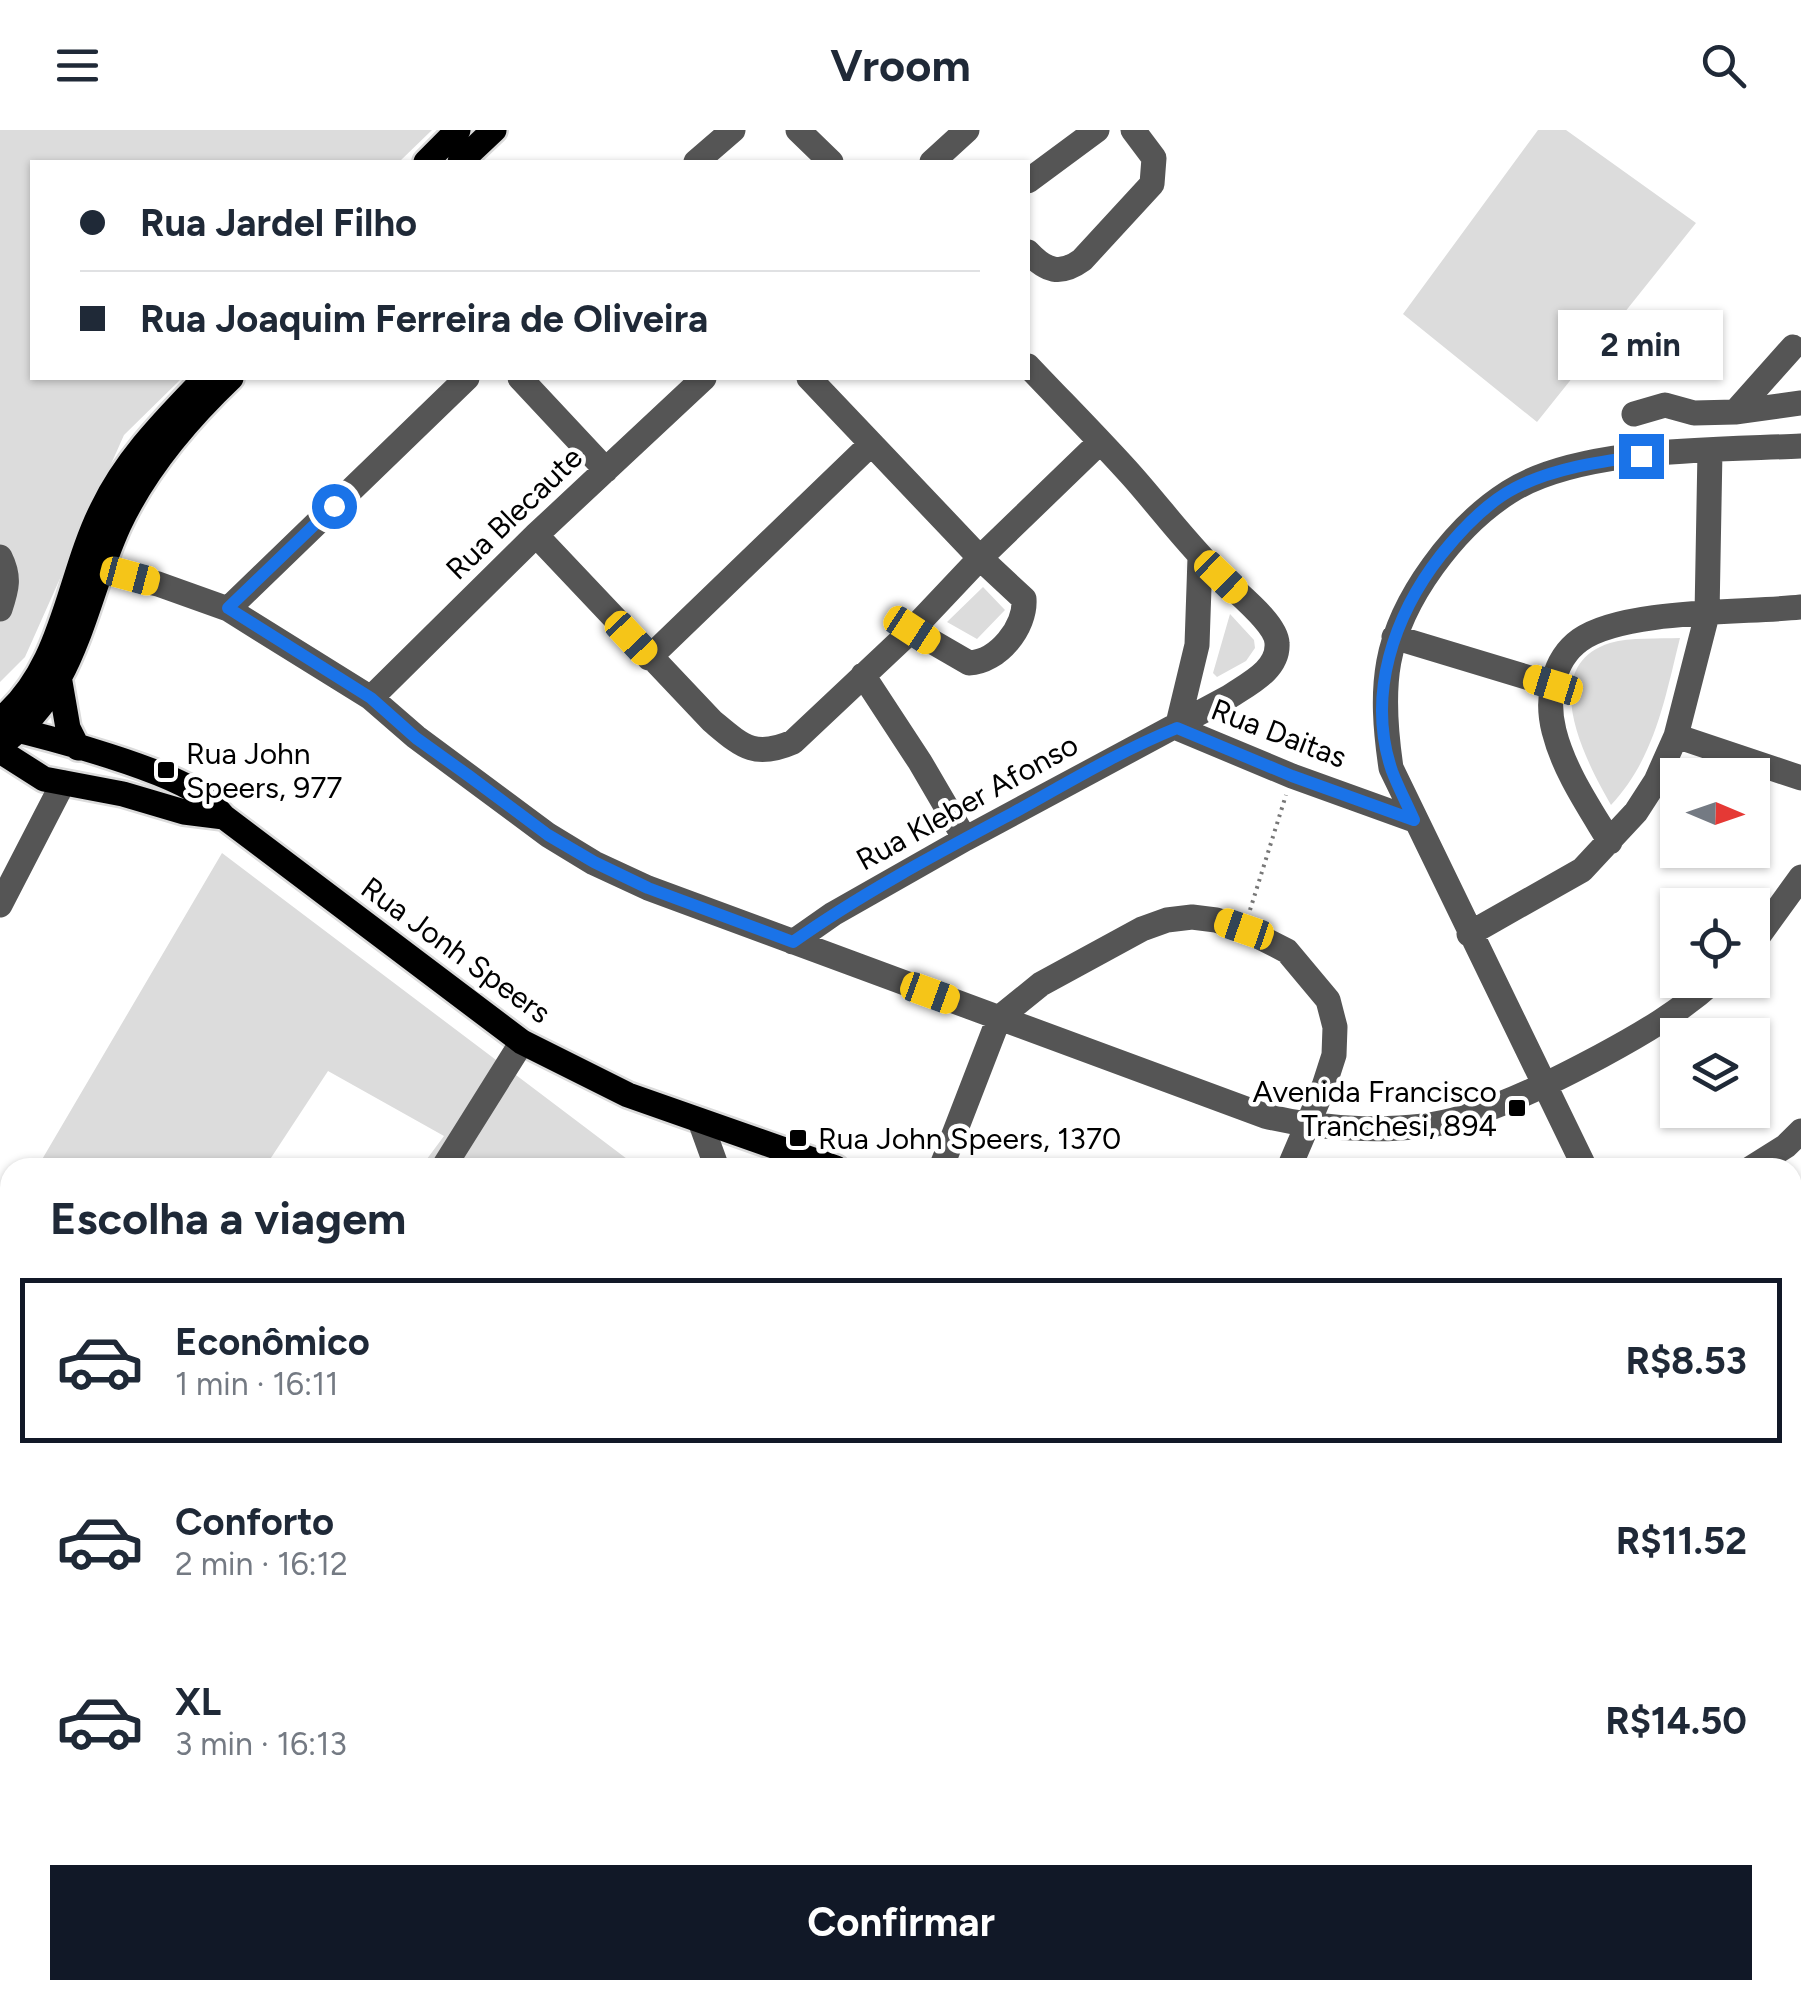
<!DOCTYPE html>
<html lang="pt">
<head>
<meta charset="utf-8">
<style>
  body { margin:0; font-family:Figtree,sans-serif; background:#f2f2f3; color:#1f2937; height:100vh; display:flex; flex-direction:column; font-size:38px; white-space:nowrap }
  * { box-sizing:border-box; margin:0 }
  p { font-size:32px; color:#747a83 }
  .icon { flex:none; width:55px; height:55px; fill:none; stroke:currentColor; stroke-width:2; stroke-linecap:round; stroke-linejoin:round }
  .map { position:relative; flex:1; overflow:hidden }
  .panel { position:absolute; left:0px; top:1028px; width:1802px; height:842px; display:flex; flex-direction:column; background:#fff; border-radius:30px 30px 0 0; box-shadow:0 2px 8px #0004 }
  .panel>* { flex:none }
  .hud { position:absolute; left:30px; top:30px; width:1000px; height:220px; border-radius:0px; box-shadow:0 2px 8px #0004; display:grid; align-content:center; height:220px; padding:0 50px; background:#fff }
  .needle { width:65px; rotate:92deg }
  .tools { position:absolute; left:1660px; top:628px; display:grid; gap:20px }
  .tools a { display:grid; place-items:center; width:110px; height:110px; border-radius:0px; background:#fff; box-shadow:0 2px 8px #0004; font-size:50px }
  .end { position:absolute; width:45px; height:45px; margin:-22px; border:12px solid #1a73e8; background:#fff; box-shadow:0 0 0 5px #fff }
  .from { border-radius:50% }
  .bubble { position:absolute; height:70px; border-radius:0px; background:#fff; box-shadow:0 2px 8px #0004; font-size:32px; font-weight:700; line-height:70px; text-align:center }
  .car { position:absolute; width:30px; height:60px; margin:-30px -15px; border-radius:12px; box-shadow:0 0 8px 2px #0007; background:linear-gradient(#f5c518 24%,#345 0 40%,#f5c518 0 76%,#345 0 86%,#f5c518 0) }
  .hud b { display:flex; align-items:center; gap:35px; height:95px; font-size:38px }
  .hud b+b { border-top:2px solid #e0e1e3 }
  .hud i { width:25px; height:25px; background:#1f2937 }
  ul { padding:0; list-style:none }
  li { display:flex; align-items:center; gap:30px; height:165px; margin:0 20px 15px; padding:0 30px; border:5px solid transparent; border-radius:0px }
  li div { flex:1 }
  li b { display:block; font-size:38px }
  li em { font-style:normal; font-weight:700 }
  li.active { border-color:#111827 }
  li>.icon { width:90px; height:90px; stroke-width:1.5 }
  h2 { padding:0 50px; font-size:45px; line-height:120px }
  .cta { display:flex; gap:20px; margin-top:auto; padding:20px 50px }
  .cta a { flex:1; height:115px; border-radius:0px; background:#111827; color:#fff; font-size:40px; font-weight:700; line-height:115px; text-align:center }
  header { display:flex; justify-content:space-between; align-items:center; height:130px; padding:0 50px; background:#fff; font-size:45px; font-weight:700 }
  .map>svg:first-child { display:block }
</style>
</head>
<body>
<header><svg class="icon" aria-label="menu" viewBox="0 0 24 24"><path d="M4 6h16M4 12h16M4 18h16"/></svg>Vroom<svg class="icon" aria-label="search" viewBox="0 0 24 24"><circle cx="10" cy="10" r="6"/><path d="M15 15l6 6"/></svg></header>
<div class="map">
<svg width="1801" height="1869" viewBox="0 0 1801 1869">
  <rect width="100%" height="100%" fill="#fff"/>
  <path fill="#dcdcdc" d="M0,0H432L399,32H32V248H182L124,305L25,527L0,552Z
    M1538,0H1566L1696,93L1537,292L1403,184Z
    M983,457L1005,480L977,509L947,492Z
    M1230,484L1254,510L1255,518L1246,531L1217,547L1213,543Z
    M1680,508C1665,568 1655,628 1611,675C1587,633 1535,537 1610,513C1631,507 1658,509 1680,508Z
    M222,723L635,1035L633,1038L421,1037L444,1006L328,941L265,1037L37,1038Z
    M10,1084V1435L0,1450V1101Z"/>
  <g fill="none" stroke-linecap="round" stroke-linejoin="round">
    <g stroke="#dbdbdb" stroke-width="30">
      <path id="major" d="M426,32L458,0
        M460,32L494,0
        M60,552L68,598L78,618
        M0,590C64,538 67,449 102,379C127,327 166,289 205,248
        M0,596C47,607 174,640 208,670C214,675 219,682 224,687L522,912L628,965L836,1038
        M0,615C77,561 82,476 119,395C145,340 188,289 231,248
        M0,621L44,649L123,664L184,682L224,687
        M1792,1400L1801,1405"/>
    </g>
    <path stroke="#777" stroke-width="4" stroke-dasharray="2.5 5" stroke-linecap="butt" d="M1250,780L1286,665"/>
    <path stroke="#555" stroke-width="25" d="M798,0L831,32
      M696,32L733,0
      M932,32L967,0
      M1028,51L1097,0
      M1028,122C1046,141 1060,146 1082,130L1152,54L1154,28L1133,0
      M520,248L606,340
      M1735,282L1801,273
      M1634,284L1665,275L1694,283L1735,282L1793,217
      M536,405L712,591C742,616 754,629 793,612L912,500L980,428L809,248
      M0,427C10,447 7,458 0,479
      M82,436L158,454L228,479L371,568L416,607L548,705L594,733L648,758L1265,986C1321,1000 1405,1005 1461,988C1510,973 1556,950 1601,926C1642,904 1681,881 1715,850
      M228,479L467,248
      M912,500L969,533C998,532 1026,497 1024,469L980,428L1100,312
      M1394,507L1553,555
      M649,528L871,314
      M863,545L920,632L965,709
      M371,568L536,405L704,248
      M1177,598L1292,646L1414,690
      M1177,598L1197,515L1200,428
      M1676,606L1801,648
      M1610,712C1589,677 1564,641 1554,601C1546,570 1552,530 1580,510C1623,479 1746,483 1801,477
      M0,775L63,653
      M1469,804L1582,740L1636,682L1656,651L1676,606L1707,485L1710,320
      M793,812L833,784L965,709L1229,567C1248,554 1279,540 1277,513C1276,493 1238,464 1224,450C1190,418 1163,381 1133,347C1099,309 1063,273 1028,236
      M1752,815L1801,747
      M700,991L717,1038
      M443,1038L522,912
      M941,1038L999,888L1041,854L1142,799L1167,790L1192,787L1216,790L1244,799L1287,821L1328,870L1335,897L1334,925L1324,956L1289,1038
      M1585,1038L1391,638C1379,556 1383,505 1433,436C1454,407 1479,381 1509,362C1579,317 1718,320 1801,316
      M1751,1038L1786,1016L1801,1001
      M1792,1135L1801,1130
      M0,1478L10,1476
      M1792,1670L1801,1706
      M570,1860L574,1869
      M644,1860L648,1869
      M753,1860L757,1869
      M1389,1860L1392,1869
      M1611,1860L1615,1869
      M226,1869L233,1860
      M428,1869L436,1860
      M1225,1869L1236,1860"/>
    <use href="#major" stroke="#000" stroke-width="25"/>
  </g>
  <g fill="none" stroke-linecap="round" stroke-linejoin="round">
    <path stroke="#1a73e8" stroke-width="12" d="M334,376L228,478L371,568L416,608L469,646L548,705L594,732L648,758L793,812C862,763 938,723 1013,683C1067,653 1120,621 1177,598L1292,646L1414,690C1407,674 1398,657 1392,641C1366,565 1394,485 1441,425C1461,400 1486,373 1515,358C1554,338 1598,332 1641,326"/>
  </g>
  <g fill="#000" stroke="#fff" stroke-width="4">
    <rect x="156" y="630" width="20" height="20" rx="5"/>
    <rect x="1507" y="968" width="20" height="20" rx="5"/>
    <rect x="788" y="998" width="20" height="20" rx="5"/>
  </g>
  <g text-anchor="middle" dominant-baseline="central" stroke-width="9" stroke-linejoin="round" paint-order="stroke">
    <g font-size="30" fill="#000" stroke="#fff">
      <text transform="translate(514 383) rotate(-44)">Rua Blecaute</text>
      <text transform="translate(1279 603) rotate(21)">Rua Daitas</text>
      <text transform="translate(967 672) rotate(-29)">Rua Kleber Afonso</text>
      <text transform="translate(456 820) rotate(36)">Rua Jonh Speers</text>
    </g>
    <g font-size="30" fill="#000" stroke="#fff" text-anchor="start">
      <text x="186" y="623">Rua John<tspan x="186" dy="34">Speers, 977</tspan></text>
      <text x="1497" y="961" text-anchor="end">Avenida Francisco<tspan x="1497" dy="34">Tranchesi, 894</tspan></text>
      <text x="818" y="1008">Rua John Speers, 1370</text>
    </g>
  </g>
</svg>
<div class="tools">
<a><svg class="needle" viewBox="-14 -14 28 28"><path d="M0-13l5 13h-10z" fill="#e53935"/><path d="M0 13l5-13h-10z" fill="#747a83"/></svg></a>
<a><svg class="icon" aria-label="locate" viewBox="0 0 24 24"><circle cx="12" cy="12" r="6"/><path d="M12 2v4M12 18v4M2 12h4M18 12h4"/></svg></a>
<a><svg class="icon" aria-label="layers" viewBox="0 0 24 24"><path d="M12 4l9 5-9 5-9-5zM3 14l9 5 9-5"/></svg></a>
</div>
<i class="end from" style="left:334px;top:376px"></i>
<i class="end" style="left:1641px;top:326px"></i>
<div class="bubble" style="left:1558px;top:180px;width:165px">2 min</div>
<i class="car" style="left:130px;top:446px;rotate:105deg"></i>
<i class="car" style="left:1221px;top:447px;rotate:134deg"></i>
<i class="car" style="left:912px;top:500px;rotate:123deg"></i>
<i class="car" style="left:631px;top:508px;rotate:137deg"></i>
<i class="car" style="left:1553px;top:555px;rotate:287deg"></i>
<i class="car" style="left:1244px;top:799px;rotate:289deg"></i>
<i class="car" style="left:930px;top:863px;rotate:110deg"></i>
<div class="hud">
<b><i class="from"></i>Rua Jardel Filho</b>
<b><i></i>Rua Joaquim Ferreira de Oliveira</b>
</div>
<section class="panel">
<h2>Escolha a viagem</h2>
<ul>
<li class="active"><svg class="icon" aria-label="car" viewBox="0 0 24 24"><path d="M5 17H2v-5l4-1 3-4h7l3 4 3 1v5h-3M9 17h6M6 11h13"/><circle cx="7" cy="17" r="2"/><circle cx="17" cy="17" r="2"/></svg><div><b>Econômico</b><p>1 min · 16:11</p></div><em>R$8.53</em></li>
<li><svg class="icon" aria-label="car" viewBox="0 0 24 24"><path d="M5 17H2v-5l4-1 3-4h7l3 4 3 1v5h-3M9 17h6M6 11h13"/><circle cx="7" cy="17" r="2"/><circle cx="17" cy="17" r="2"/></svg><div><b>Conforto</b><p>2 min · 16:12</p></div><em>R$11.52</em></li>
<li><svg class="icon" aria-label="car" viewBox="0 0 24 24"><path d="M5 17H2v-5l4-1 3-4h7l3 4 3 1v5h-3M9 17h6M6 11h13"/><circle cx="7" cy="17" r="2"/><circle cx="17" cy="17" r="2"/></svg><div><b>XL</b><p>3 min · 16:13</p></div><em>R$14.50</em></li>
</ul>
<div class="cta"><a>Confirmar</a></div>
</section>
</div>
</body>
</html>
